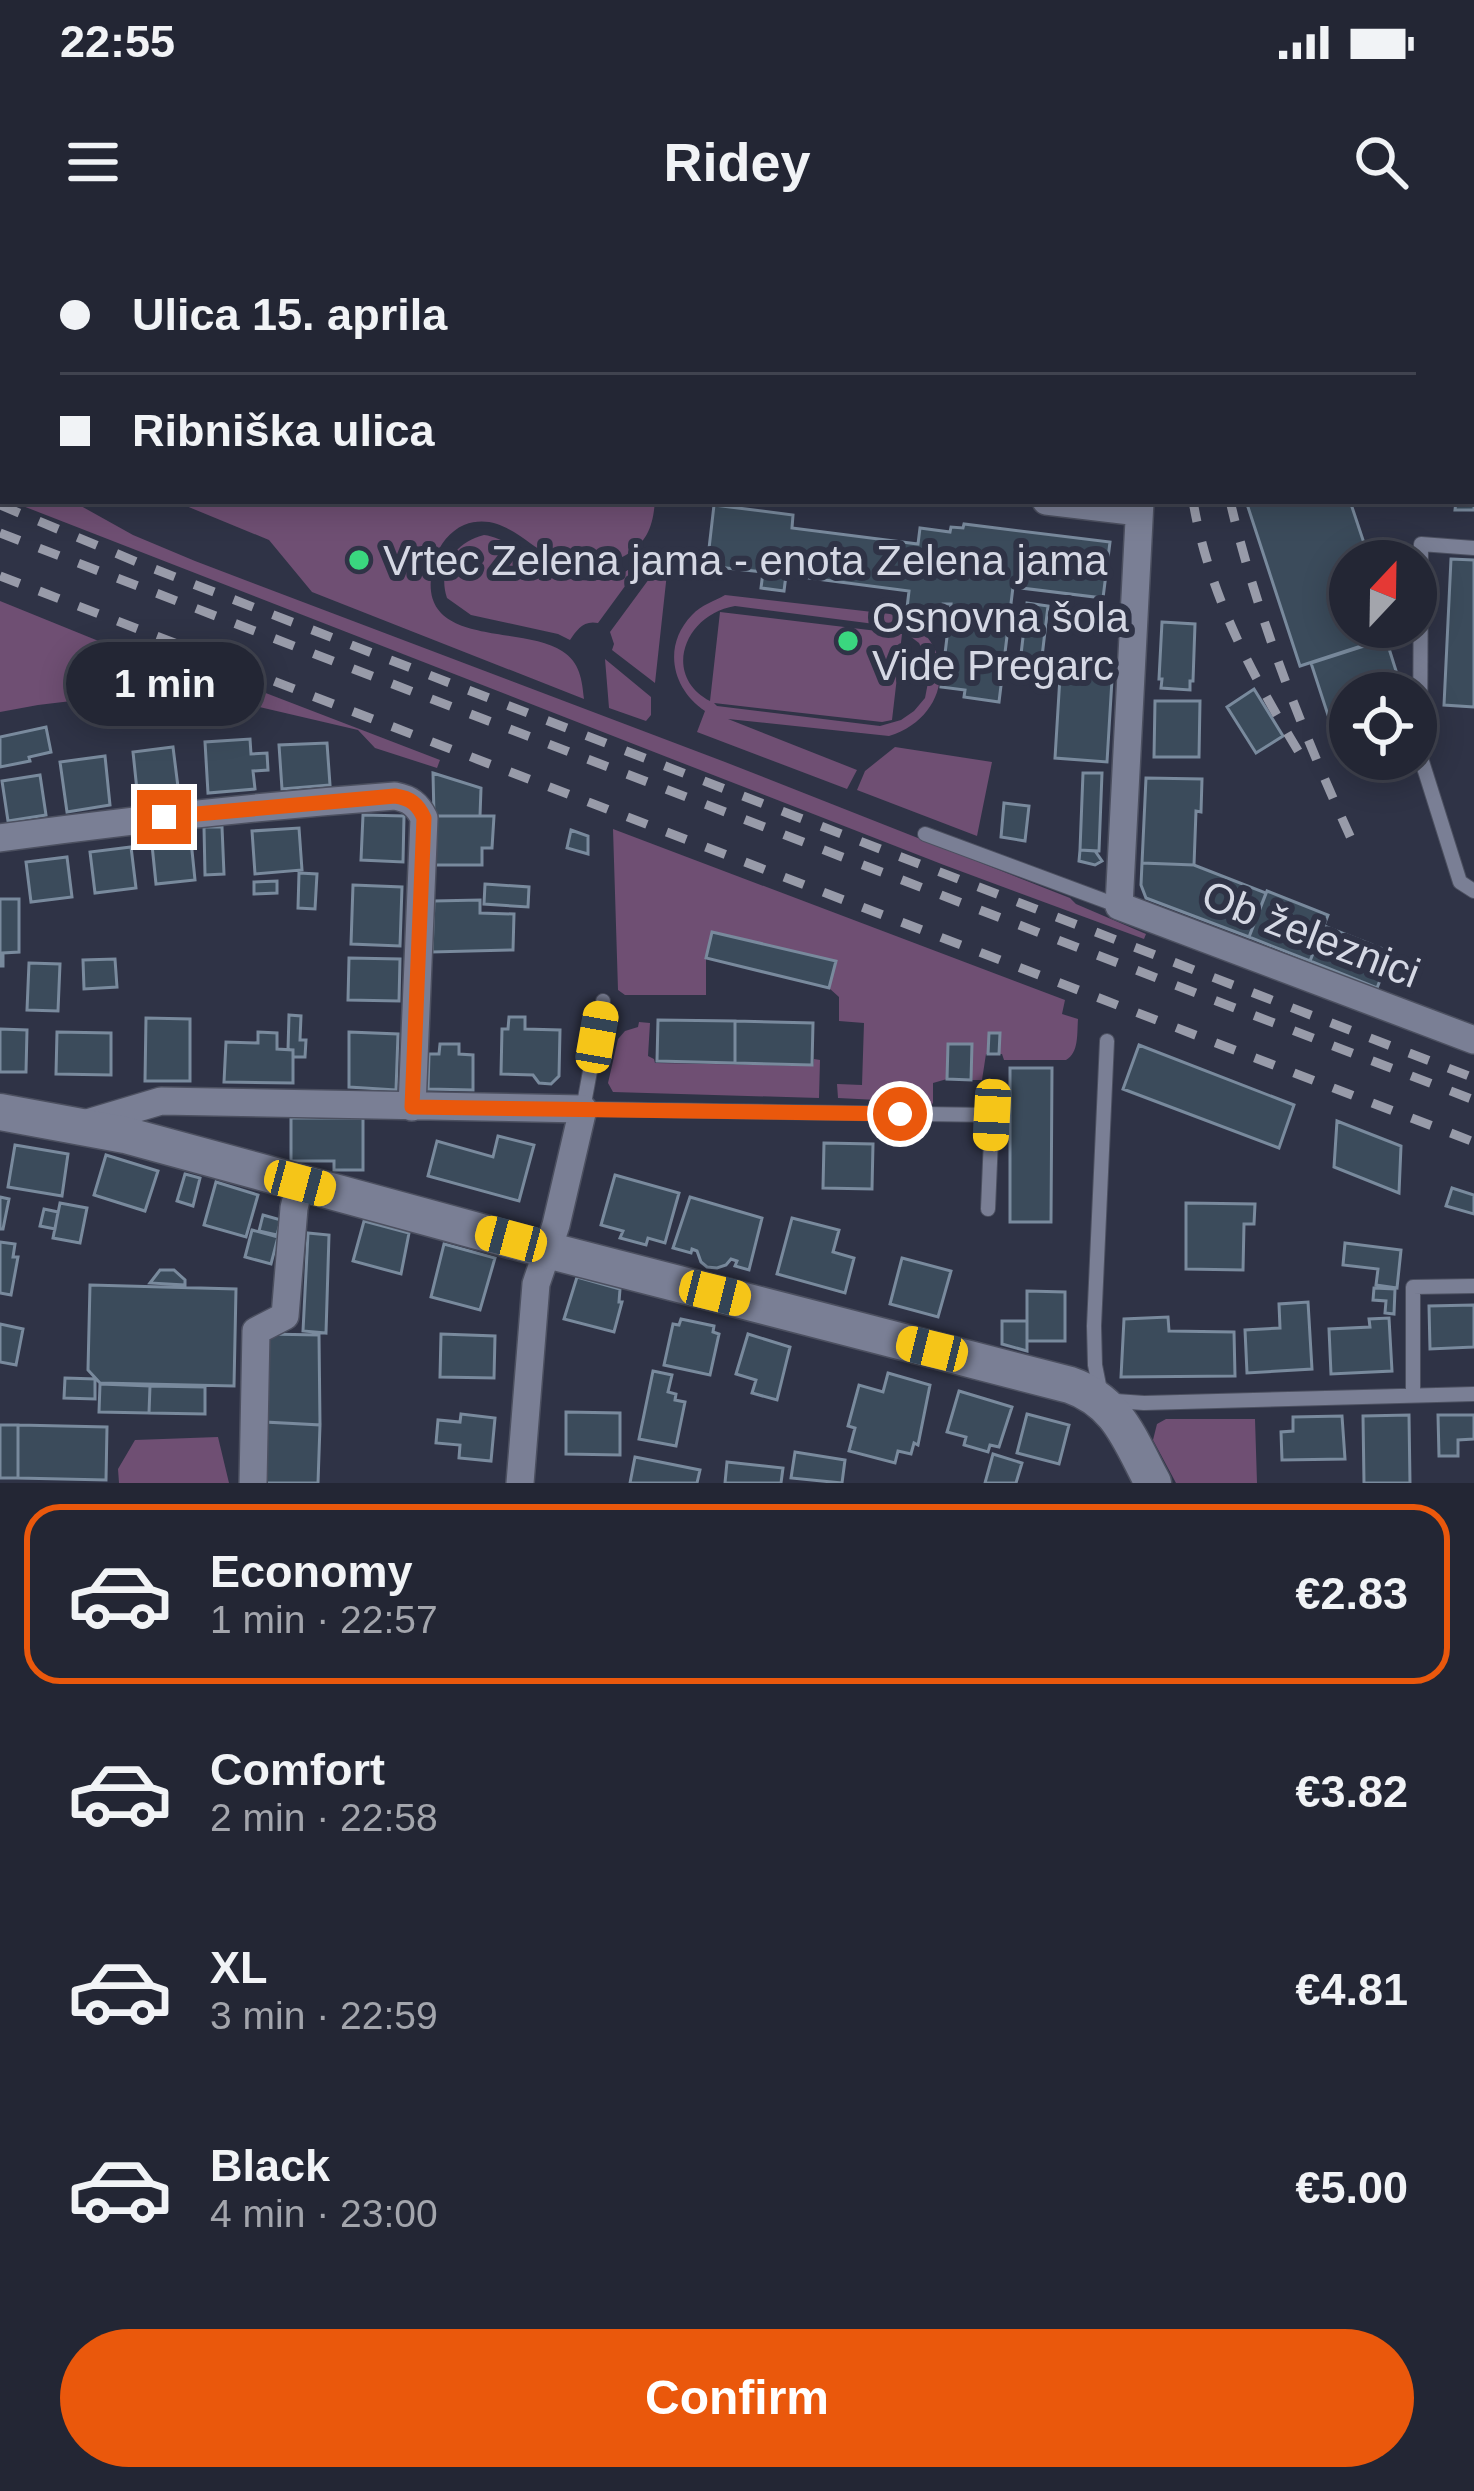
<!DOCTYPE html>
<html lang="en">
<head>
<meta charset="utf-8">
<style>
  body { margin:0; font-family:Arial,sans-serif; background:#2b2e3c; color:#f1f3f6; height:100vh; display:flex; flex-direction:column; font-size:45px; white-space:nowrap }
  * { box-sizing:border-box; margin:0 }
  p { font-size:39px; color:#a3a5ac }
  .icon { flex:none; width:66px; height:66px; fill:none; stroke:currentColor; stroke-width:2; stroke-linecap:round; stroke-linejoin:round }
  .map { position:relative; height:1243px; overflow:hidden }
  .drawer { display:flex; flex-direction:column; background:#232634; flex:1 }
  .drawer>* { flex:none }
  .banner { position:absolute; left:0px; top:0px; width:1476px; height:264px; box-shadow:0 6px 30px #0003,0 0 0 3px #40434f; display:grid; align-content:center; height:264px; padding:0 60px; background:#232634 }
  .needle { width:78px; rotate:22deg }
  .controls { position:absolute; left:1329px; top:300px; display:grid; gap:24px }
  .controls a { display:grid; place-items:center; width:108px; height:108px; border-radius:50%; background:#232634; box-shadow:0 6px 30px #0003,0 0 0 3px #40434f; font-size:60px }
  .end { position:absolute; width:54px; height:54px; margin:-27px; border:15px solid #ea580c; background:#fff; box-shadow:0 0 0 6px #fff }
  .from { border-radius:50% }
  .bubble { position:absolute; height:84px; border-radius:42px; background:#232634; box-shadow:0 6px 30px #0003,0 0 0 3px #40434f; font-size:39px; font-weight:800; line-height:84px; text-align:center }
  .car { position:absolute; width:36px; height:72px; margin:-36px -18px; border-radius:15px; box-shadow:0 0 9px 3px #0007; background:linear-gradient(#f5c518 24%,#345 0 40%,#f5c518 0 76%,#345 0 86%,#f5c518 0) }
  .banner b { display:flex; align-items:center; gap:42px; height:114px; font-size:45px }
  .banner b+b { border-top:3px solid #40434f }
  .banner i { width:30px; height:30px; background:#f1f3f6 }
  ul { padding:21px 0 0; list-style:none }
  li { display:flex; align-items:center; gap:36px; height:180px; margin:0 24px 18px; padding:0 36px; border:6px solid transparent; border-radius:36px }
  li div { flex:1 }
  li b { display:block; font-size:45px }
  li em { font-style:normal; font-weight:800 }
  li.selected { border-color:#ea580c }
  li>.icon { width:108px; height:108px; stroke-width:1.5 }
  .button { display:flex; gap:24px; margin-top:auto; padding:24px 60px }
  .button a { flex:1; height:138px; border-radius:72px; background:#ea580c; color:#fff; font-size:48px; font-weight:800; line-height:138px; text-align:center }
  .status { display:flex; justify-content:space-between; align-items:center; height:84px; padding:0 60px; background:#232634; direction:ltr }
  .status svg { height:33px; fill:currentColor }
  header { display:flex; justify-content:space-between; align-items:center; height:156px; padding:0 60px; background:#232634; font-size:54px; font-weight:800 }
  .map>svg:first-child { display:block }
</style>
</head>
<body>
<div class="status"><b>22:55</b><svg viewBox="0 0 49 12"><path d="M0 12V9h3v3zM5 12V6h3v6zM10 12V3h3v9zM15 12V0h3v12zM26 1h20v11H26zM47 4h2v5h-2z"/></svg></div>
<header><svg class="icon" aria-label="menu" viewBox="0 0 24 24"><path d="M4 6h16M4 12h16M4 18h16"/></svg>Ridey<svg class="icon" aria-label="search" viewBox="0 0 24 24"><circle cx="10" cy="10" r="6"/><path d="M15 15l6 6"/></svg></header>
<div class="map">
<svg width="1474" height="1243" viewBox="0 0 1474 1243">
  <rect width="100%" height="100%" fill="#2f3346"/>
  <path fill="#6f4f73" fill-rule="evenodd" d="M0,0H214L213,3H3V191L0,189Z
    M10,261H72L133,295L195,321L725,522L1070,658L1076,664L1146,694L1144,699L944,625Z
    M174,261H655C653,285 648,302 626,315C605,327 578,330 555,319C525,304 501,271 464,285C450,291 439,305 435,319C407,411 521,383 562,411C580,422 582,440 584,459L312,352L269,300Z
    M484,295C508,298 523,317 543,329C571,344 611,346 636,324L639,327L598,383C583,380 577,390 570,400L558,394L471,375L447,358C437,328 455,302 484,295Z
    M663,320L668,324L655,443L612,410L614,404L610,392Z
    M725,355L890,374C959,393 955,476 889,496L728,479L857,530L847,549L697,492L705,471C672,449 662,406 692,375C701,365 715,361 725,355ZM735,366L898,387L919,403L931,427L925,458L914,471L901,480L880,486L717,466L714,463L882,482L892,480L902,394L720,372L710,461C661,435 685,374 735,366Z
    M0,361L138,417L154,410L440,520L437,528L375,508L358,490L251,465L188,456L105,457L38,465L0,472Z
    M605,419L651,457V475L646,481L609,468Z
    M895,507L992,522L977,596L857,550L865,531Z
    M613,589L1065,760L1062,774L1078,779C1077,793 1079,813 1066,820H1004L1002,814H986L982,840H971L972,805L948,804L947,839L933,843V863L929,867H918L917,862L838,858L837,844L862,845L864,783L839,781V757L829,748L835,721L712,692L706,718V755H625L618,750Z
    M639,782L650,783L648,816L654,819L655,823L813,826L814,819L820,820L819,858L613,852L608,843L618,799L625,791L638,787Z
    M1166,1179H1255L1257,1243H1176L1153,1200L1157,1184Z
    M218,1197L229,1243H119L118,1229L135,1200Z"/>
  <path fill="#3b4b5b" stroke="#798a9d" stroke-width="3" d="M277,0H470L469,3H280Z
    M488,0H559L558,3H496Z
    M1225,0H1375V3H1224Z
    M1474,179V270H1455L1456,261H1473Z
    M1246,261H1350L1370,321H1350V387H1392L1395,395L1300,426Z
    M714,265L793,275L792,288L918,304L920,288L950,292L951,287L963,288L964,284L1110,302L1103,358L1013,347L999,462L964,457L965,450L941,447L951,364H943L942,372L907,368L909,351L786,335L784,351L761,348L763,332L707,326Z
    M1451,319L1474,320V467L1444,465Z
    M1027,363L1048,366L1039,442L1018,440Z
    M1162,382L1195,384L1193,441H1190V450L1161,448L1162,439H1159Z
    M1386,399L1403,453H1350V516L1342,518L1311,423Z
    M1061,420L1113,423L1107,522L1055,518Z
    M1254,449L1283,496L1256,513L1227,467Z
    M1155,461H1200L1199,517H1154Z
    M46,487L51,512L29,517L30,521L0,527V497Z
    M250,499L251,514L267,513L268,530L253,531L255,549L208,553L205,502Z
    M327,503L330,545L282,549L279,505Z
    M173,507L179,555L138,560L133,512Z
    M105,516L110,565L67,572L60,522Z
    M433,533L481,548L480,576H434Z
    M1083,533H1102L1099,611L1080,610Z
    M40,535L46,575L8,581L2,541Z
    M1146,538L1202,539L1201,572L1196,571L1194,625L1142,623Z
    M1004,563L1029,566L1025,601L1001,597Z
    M363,575L404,576L403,622L361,620Z
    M436,576H494L492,608H482V625H435Z
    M204,587H222L224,634L205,635Z
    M299,588L302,630L255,634L252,591Z
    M571,590L588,596V614L567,608Z
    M191,601L195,640L156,644L152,605Z
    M131,607L136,648L95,653L90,612Z
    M1080,610L1095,611L1102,621L1095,625L1079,621Z
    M67,617L72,657L31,662L26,622Z
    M1142,623L1194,625L1266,653L1249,697L1146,658L1141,645Z
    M299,633L317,634L315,669L298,668Z
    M277,641V653L254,654V642Z
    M485,644L529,647L528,667L484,664Z
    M353,645L402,647L400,706L351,704Z
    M1267,651L1328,675L1310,721L1249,697Z
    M0,659H19V712L3,713V726H0Z
    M480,660V673L514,674L513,710L432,712L434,661Z
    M1324,686L1391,712L1377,748L1310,721Z
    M712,692L836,721L829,748L706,718Z
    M349,718L400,719L399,761L348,760Z
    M115,719L117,747L84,749L83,720Z
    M29,723L60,724L58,771L27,770Z
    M289,775L301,776L300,800H306L305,817H293V810H288Z
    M509,777H525V789L560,790L559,836L551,844L539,843L533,835L501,834L502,789H508Z
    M146,778L190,779V841H145Z
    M658,780L735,781V823L657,821Z
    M735,781L813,783L812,825L735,823Z
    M0,789L27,790L26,832H0Z
    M57,792L111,793V835L56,834Z
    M258,792L277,793V809L293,810V843L224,842L226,802L258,803Z
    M349,792L398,794L396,850L349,847Z
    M989,793H1000L999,814H988Z
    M440,804H459V814L473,815V850L428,849L429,814H439Z
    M948,804H972L971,840L947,839Z
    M1139,805L1294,865L1279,908L1123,849Z
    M1010,828H1052L1051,982H1010Z
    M291,878H363V930H334V921H291Z
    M1337,881L1401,906L1399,953L1334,927Z
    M498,896L534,905L519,961L428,936L437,901L493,917Z
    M824,903L873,904L872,949L823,948Z
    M15,905L68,914L62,956L8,947Z
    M106,915L158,931L145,971L94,955Z
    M185,934L200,938L193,966L177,961Z
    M615,935L679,953L665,1003L648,998L646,1005L620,998L623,991L601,985Z
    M216,942L258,955L246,997L204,985Z
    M1452,948L1474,955V974L1446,966Z
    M0,957L9,959L3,989H0Z
    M690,957L762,978L749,1030L735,1026L737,1021L731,1019L726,1025L717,1028L707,1027L701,1022L697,1011L692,1009L691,1013L673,1008Z
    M60,963L87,968L80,1003L53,998Z
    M1186,963L1255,964L1254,984H1244L1243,1030L1186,1029Z
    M44,969L58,972L55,989L40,986Z
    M263,975L281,980L277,995L259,991Z
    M792,978L839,990L833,1012L854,1018L845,1053L777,1034Z
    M364,981L409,993L401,1034L353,1021Z
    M252,990L278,997L271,1024L245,1017Z
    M308,993L329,995L326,1093L303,1091Z
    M0,1002L15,1004L13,1017H18L11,1055L0,1053Z
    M1345,1003L1401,1010L1397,1048L1376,1045L1378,1029L1343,1025Z
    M444,1004L495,1018L480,1070L431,1057Z
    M902,1018L951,1031L938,1077L890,1064Z
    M160,1030H174L185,1040V1045L150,1043Z
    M577,1037L620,1049L619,1062H622L614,1092L564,1079Z
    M90,1045L236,1049L234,1146L100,1143L88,1130Z
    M1374,1048L1395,1049L1394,1074L1385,1073L1386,1061L1373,1060Z
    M1027,1051L1065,1052V1101H1027Z
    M1308,1062L1312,1129L1247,1133L1245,1090L1280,1088L1279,1064Z
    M1474,1065V1107L1430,1109L1429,1066Z
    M1168,1077L1169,1091L1234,1092L1235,1136L1121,1137L1124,1079Z
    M1389,1078L1392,1131L1331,1134L1329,1089L1370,1087L1369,1079Z
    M681,1079L714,1086L713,1092L719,1094L710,1135L664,1125L673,1084L679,1085Z
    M1002,1081H1027V1111L1002,1104Z
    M0,1084L23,1089L16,1125L0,1122Z
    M267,1094L319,1095L320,1185L265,1182Z
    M441,1094L495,1096L494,1138L440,1137Z
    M748,1094L790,1107L777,1160L752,1153L756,1140L736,1134Z
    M653,1131L672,1135L668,1152L676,1154L675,1160L685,1162L676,1206L639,1199Z
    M888,1133L930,1145L918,1205L914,1203L911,1214L898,1211L895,1223L849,1211L855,1188L848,1186L859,1145L883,1152Z
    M65,1138L95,1139V1159L64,1158Z
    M100,1144L150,1146L149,1173L99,1172Z
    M150,1146L205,1147V1174L149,1173Z
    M959,1151L1012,1167L999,1207L990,1205L988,1212L964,1205L966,1197L947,1192Z
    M566,1172L620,1173V1215L566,1214Z
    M461,1174L495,1178L491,1221L459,1218L460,1205L436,1203L438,1180L460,1182Z
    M1027,1174L1069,1185L1059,1224L1017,1213Z
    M1409,1175L1410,1243H1364L1363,1176Z
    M1438,1175H1474V1199L1458,1200V1216H1439Z
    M1342,1176L1345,1219L1282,1220L1281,1192L1293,1191V1177Z
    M265,1182L320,1185L318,1243H265Z
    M0,1185H18V1238H0Z
    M18,1185L107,1187L106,1240L18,1238Z
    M795,1212L845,1220L842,1243L791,1238Z
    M993,1214L1022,1223L1016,1243H985Z
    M635,1217L700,1230L697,1243H630Z
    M727,1222L783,1228L781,1243H725Z"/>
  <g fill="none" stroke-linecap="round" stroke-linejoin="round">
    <g stroke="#4c5060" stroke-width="16">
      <path id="service" d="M1430,0L1433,3
        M1473,24H1474
        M1474,308L1421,304L1420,515L1460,642L1474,651
        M925,594L1119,666
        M603,761L583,869L992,875L988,969
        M1107,801L1094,1086L1095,1125L1102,1160L1144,1163L1474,1154
        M1413,1155V1047L1474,1046"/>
    </g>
    <g stroke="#4c5060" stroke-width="30">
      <path id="minor" d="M684,3L685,0
        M871,3L872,0
        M1152,3V0
        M1046,261L1139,272
        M1140,261L1119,666L1474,800
        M0,598C131,580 262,566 395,556C410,559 417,564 424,578L412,867
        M84,884L161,861L583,869L556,985L536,1044L520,1243
        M253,1243L256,1091L285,1076L294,968L300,943"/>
    </g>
    <g stroke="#4c5060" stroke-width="39">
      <path id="tertiary" d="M0,872L125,895L547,1010L1070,1145C1119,1162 1130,1201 1153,1243"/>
    </g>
    <use href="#service" stroke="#7a7f95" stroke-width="14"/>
    <use href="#minor" stroke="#7a7f95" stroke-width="27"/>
    <use href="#tertiary" stroke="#7a7f95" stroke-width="36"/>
    <path stroke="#989ba9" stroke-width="9" stroke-dasharray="21 21" stroke-linecap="butt" d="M1191,3V0
      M1211,3V0
      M1193,261C1209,356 1253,437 1303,519
      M1230,261C1258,380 1304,496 1355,607
      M0,265L144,325L1474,838
      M0,293L1474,860
      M0,336L1474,902"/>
  </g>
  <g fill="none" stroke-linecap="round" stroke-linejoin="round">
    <path stroke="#ea580c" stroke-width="15" d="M164,577L395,556C410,558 418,564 424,578L412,867L900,874"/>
  </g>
  <g fill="#3ad77f" stroke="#2f3346" stroke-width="4.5">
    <circle cx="359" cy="320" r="12"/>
    <circle cx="848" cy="401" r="12"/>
  </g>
  <g text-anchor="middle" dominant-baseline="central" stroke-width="12" stroke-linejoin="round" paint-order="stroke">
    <g font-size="42" fill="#d5d8e4" stroke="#2f3346" text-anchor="start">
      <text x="383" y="320">Vrtec Zelena jama - enota Zelena jama</text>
      <text x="872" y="377">Osnovna šola<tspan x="872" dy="48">Vide Pregarc</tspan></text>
    </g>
    <g font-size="42" fill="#d5d8e4" stroke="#2f3346">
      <text transform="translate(1311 694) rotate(21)">Ob železnici</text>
    </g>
  </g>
</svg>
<div class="controls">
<a><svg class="needle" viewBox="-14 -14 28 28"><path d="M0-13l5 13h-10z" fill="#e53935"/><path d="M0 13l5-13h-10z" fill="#a3a5ac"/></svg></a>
<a><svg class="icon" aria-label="locate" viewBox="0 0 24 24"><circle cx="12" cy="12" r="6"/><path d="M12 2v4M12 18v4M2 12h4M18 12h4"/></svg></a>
</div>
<i class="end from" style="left:900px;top:874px"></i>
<i class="end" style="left:164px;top:577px"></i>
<div class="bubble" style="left:66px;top:402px;width:198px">1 min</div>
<i class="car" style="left:597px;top:797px;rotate:10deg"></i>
<i class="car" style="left:992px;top:875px;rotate:183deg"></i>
<i class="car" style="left:300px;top:943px;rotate:105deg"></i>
<i class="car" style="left:511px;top:999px;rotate:285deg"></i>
<i class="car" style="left:715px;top:1053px;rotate:104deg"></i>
<i class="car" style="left:932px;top:1109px;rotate:284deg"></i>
<div class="banner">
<b><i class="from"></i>Ulica 15. aprila</b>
<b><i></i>Ribniška ulica</b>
</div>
</div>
<section class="drawer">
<ul>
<li class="selected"><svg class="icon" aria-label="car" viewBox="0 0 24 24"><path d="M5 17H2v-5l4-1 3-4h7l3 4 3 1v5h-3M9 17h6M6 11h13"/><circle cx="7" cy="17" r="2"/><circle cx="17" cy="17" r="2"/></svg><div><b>Economy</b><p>1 min · 22:57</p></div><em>€2.83</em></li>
<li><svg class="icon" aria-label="car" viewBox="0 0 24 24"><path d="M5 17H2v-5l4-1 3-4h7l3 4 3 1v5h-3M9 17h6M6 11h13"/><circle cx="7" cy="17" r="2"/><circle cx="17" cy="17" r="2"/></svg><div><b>Comfort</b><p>2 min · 22:58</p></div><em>€3.82</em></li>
<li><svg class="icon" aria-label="car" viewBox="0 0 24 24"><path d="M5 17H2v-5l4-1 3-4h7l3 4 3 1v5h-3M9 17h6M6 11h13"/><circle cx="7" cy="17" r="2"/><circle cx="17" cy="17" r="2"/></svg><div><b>XL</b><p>3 min · 22:59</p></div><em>€4.81</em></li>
<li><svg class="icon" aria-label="car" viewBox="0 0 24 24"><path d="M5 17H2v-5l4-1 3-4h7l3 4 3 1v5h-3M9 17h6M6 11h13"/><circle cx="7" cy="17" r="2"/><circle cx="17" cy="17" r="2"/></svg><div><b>Black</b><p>4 min · 23:00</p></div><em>€5.00</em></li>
</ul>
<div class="button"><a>Confirm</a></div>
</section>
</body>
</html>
